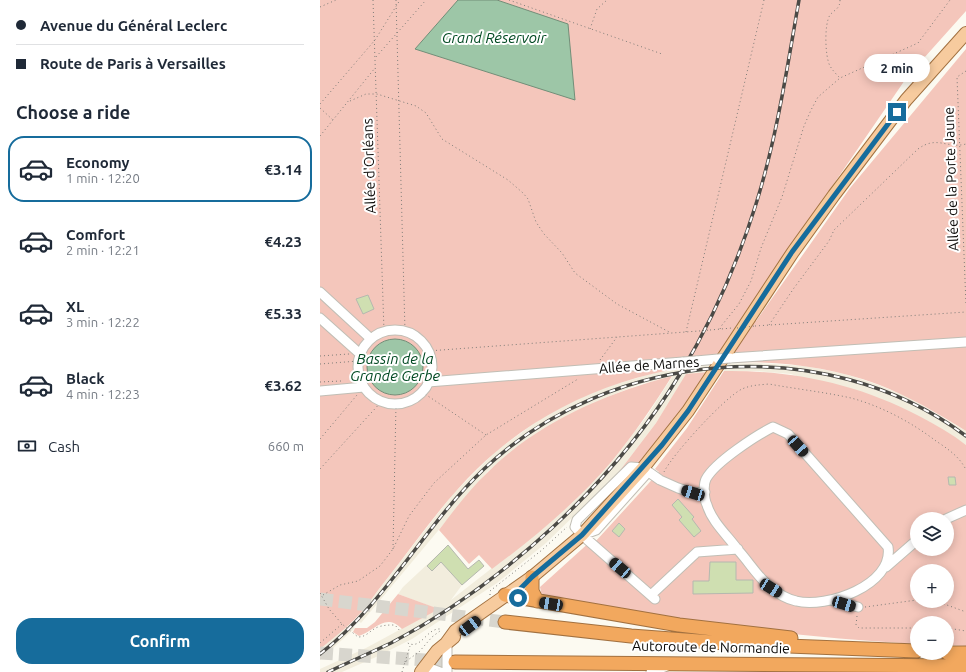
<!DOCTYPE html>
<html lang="en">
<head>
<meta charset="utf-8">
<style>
  body { margin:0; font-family:Ubuntu,sans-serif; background:#f6f6f7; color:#1f2937; height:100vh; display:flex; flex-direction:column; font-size:15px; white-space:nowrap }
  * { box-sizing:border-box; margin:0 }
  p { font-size:13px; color:#747a83 }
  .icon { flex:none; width:22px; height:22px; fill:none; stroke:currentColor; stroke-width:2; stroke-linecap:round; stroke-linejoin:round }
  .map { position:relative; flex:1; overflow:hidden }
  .side { display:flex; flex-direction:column; background:#fff; width:320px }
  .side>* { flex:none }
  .hud { display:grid; align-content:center; height:88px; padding:0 16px; background:#fff }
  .buttons { position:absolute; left:590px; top:512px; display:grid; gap:8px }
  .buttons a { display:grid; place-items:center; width:44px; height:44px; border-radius:50%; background:#fff; box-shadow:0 2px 10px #0003; font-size:20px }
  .end { position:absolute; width:18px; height:18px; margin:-9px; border:5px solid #166c9c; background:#fff; box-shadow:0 0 0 2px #fff }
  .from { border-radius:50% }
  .bubble { position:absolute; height:28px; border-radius:14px; background:#fff; box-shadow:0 2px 10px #0003; font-size:13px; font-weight:700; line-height:28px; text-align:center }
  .car { position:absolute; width:12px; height:24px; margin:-12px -6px; border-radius:5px; box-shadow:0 0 3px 1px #0007; background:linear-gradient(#222 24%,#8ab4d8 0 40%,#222 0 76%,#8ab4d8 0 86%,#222 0) }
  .hud b { display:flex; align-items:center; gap:14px; height:38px; font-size:15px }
  .hud b+b { border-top:1px solid #e0e1e3 }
  .hud i { width:10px; height:10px; background:#1f2937 }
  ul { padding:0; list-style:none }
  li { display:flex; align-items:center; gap:12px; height:66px; margin:0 8px 6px; padding:0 8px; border:2px solid transparent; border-radius:16px }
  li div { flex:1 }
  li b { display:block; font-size:15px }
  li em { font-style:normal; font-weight:700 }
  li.on { border-color:#166c9c }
  li>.icon { width:36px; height:36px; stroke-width:1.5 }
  h2 { padding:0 16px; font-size:18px; line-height:48px }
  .pay { display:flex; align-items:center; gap:10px; height:44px; padding:0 16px; font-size:15px }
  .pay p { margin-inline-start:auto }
  .cta { display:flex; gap:8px; margin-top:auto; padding:8px 16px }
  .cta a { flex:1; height:46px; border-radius:16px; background:#166c9c; color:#fff; font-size:16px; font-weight:700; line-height:46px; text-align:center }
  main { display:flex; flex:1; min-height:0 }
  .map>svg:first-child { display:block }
</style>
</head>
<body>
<main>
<section class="side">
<div class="hud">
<b><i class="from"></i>Avenue du Général Leclerc</b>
<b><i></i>Route de Paris à Versailles</b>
</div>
<h2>Choose a ride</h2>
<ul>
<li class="on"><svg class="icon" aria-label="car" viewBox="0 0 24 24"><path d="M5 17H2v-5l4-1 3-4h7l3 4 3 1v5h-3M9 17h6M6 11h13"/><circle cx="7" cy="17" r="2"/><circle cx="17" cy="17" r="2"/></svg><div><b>Economy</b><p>1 min · 12:20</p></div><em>€3.14</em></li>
<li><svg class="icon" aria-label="car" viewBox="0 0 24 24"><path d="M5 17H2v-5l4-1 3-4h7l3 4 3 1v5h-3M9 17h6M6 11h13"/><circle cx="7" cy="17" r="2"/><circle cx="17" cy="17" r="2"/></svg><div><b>Comfort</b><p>2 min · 12:21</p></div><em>€4.23</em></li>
<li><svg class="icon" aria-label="car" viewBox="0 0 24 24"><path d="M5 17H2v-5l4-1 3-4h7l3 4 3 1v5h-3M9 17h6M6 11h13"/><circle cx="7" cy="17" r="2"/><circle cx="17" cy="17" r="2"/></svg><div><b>XL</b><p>3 min · 12:22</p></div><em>€5.33</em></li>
<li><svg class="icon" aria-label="car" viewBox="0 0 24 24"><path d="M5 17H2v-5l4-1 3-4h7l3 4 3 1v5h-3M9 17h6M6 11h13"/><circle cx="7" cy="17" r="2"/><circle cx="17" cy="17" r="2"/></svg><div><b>Black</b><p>4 min · 12:23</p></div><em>€3.62</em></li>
</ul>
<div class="pay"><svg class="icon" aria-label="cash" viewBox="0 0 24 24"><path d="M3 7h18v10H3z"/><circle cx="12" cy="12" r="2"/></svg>Cash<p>660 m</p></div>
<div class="cta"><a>Confirm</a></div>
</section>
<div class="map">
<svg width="646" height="672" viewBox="0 0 646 672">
  <rect width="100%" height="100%" fill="#fcfaf1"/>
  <path fill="#f2eddd" d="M434,363L486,366L525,374L556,384L586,396L646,431V445L610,422L471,374L436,371H404L407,364Z
    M391,365L389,372L366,375L336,423L298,473L226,543L177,583L92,639L56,657L22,672H0V669L46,648L118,609L78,594L83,587L128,545L148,569L159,560L164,566L142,585L131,600L222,529L253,502L292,461L326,417L352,377L320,384L285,398L223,429L199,446L168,471L41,623L36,619L132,495L176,451L223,417L250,402L283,388L334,373Z
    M30,624L35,628L0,660V649Z"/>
  <path fill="#f4c6bb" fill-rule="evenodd" d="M0,0H646V11L587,77L419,322L436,321L530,188L646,49V431C617,413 589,396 557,384C424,336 258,369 157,469C123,502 96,542 66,580C56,592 47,607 35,619C24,630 12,639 0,649Z
    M404,371C473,370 538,384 599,416C616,425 632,434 646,445V646L627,645V623H597V644C471,637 346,620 222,597L220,587L272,540L275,542L339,472L335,469L367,428ZM597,519H627V549H597ZM597,571H627V601H597Z
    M389,372C364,409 341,449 305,476L298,473L336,423L366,374Z
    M352,376C333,406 314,434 292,461C257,502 215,537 172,569L159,555L149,564L119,530C134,510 150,489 168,472C217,423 286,393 352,376Z
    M78,594L119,609L82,629C65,612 55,631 39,636L33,632L35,628H47L55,622Z"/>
  <path fill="#9dc6a7" stroke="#728e78" d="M138,0H177L248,24L255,100L95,49Z
    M47 367a28 28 0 1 1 56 0a28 28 0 1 1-56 0Z"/>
  <path fill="#cfdfb1" stroke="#b5b8af" d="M48,295L54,309L43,314L36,299Z
    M628,477H635L636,485H629Z
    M358,499L374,517L372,519L381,531L374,537L359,520L362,517L352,505Z
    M299,523L305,529L299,537L292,531Z
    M128,545L148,569L159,560L164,566L142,585L121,562L112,571L107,566Z
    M390,562H416V580H433V593L373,594V581H389Z"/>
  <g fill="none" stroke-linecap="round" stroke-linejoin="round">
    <path stroke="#d8d6ce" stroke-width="13" stroke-dasharray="13 6" stroke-linecap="butt" d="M0,599L185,622
      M0,653L135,662"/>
    <g stroke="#c1beb5" stroke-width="11">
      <path id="minor" d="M0,292L51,339
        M0,318L39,353
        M38 367a37 37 0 1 1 74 0a37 37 0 1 1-74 0Z
        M410,358L646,342
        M376,361L398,359
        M108,382L363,362
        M0,391L44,387
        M453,427L468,434L568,547C574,585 506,609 476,601C467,599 457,593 450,587C437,576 429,562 418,550C408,536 392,522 387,505C384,499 383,485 386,479C395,462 437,435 453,427Z
        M626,519L646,510
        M262,535L276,530L328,472
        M566,567L597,540
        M331,595L377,552L418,549
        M335,599L262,535L255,527L257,520L311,467L323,468L340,480L358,488L373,493L385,492
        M511,600L538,607
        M104,666L120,672
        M127,672V642
        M331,672L347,666"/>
    </g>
    <g stroke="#a27140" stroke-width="14">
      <path id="major" d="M127,642L135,631L212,577L262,535L323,468L368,411L473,252L514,195L586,100L646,33
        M101,672L117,651L134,637"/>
    </g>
    <g stroke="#a27140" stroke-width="15">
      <path id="highway" d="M212,577V591L217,601
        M185,595L359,625L471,638
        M185,622L311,636L419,644L597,651
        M627,653H646
        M135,662L646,666"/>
    </g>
    <path stroke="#7f7d78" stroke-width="1" stroke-dasharray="1 3" stroke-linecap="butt" d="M53,0L64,331
      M76,0L85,331
      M189,0L342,54
      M520,0C520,9 515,9 510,15C504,24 505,57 510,66C513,71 517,75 520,78L598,43L630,0
      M0,7L16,0
      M270,29L277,9L287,0
      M56,57L106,0
      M646,71L637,77L646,305
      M30,101L46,94H57L96,106L106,113L122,139L188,180L203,193L208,199L216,222L224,234L242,253L255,273L297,304L351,333
      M0,104L55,40L80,0
      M0,108L13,120
      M0,136L55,68
      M449,325L474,288L509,241L514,230L598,149C617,135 627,149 646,144
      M435,326L646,312
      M400,329L402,325L419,304L431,281L441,248L462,197L484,126L491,110L498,97L520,78
      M390,330L412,328
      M366,332L444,0
      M108,351L379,331
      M0,356L29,354
      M280,360L297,337
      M0,364L38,361
      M0,382L21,381
      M102,392L166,435
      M0,439L37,395
      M0,469L62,401
      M344,472C352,455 405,397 422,389C431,385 439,385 449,384C476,389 504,392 531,398C561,406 591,422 616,441C628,449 640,457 646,470
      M73,549L76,404
      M0,593L9,609L22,624L38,637C47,637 50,630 58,627C64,625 69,625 75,625L80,631
      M3,595L20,585L38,581L60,566L73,549L89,516L114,483L166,435L258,379
      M170,595V591L222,550L247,527
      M616,601L646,612
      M545,607L597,600
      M537,616L536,625L539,628H597
      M627,628L646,631
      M0,643L22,624
      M85,662L90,646
      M82,672L85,662L99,652L112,637L120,631V629C106,628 101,652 86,642"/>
    <use href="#minor" stroke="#fff" stroke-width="9"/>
    <use href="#major" stroke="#f7cb9e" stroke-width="12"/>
    <use href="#highway" stroke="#f2a85e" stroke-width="13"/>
    <g stroke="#4b4a46" stroke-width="3.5">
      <path id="rail" d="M0,654C66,603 104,526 164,469C291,349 504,330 646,436
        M8,672C29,662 50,653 71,643C183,584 294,483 360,374C392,321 418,262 436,204C457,137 467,68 479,0"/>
    </g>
    <use href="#rail" stroke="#fff" stroke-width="2" stroke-dasharray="6" stroke-linecap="butt"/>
    <g stroke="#c1beb5" stroke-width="11" stroke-linecap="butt">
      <path id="minor-bridge" d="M398,359L410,358
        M363,362L376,361"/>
    </g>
    <path stroke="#7f7d78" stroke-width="1" stroke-dasharray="1 3" stroke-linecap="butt" d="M417,328L435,326
      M379,331L390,330"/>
    <use href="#minor-bridge" stroke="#fff" stroke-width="9"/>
  </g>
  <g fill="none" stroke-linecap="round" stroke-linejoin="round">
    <path stroke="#166c9c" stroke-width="5" d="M198,598L192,597L212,577L262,535L342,445L368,411L472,252L577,112"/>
  </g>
  <g text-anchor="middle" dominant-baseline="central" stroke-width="4" stroke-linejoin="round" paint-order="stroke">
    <g font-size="14" fill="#0c0b09" stroke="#fff">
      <text transform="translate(49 166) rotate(-92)">Allée d'Orléans</text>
      <text transform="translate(631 179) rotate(-92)">Allée de la Porte Jaune</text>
      <text transform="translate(329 365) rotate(-4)">Allée de Marnes</text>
      <text transform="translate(391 647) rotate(1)">Autoroute de Normandie</text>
    </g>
    <g font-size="15" font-style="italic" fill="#014922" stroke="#fff">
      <text x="174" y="37">Grand Réservoir</text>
      <text x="75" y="358">Bassin de la<tspan x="75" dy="17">Grande Gerbe</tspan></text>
    </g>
  </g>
</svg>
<div class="buttons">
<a><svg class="icon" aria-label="layers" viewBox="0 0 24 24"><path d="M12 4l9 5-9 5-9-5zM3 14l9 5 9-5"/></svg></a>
<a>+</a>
<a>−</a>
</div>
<i class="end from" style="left:198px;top:598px"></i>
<i class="end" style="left:577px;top:112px"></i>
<div class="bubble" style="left:544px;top:54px;width:66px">2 min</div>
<i class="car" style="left:478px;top:446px;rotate:138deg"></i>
<i class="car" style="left:373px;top:493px;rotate:287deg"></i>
<i class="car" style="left:300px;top:568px;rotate:311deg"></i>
<i class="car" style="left:451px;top:588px;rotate:122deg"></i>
<i class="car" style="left:231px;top:604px;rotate:279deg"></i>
<i class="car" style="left:524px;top:604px;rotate:106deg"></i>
<i class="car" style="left:150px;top:626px;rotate:53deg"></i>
</div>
</main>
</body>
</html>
